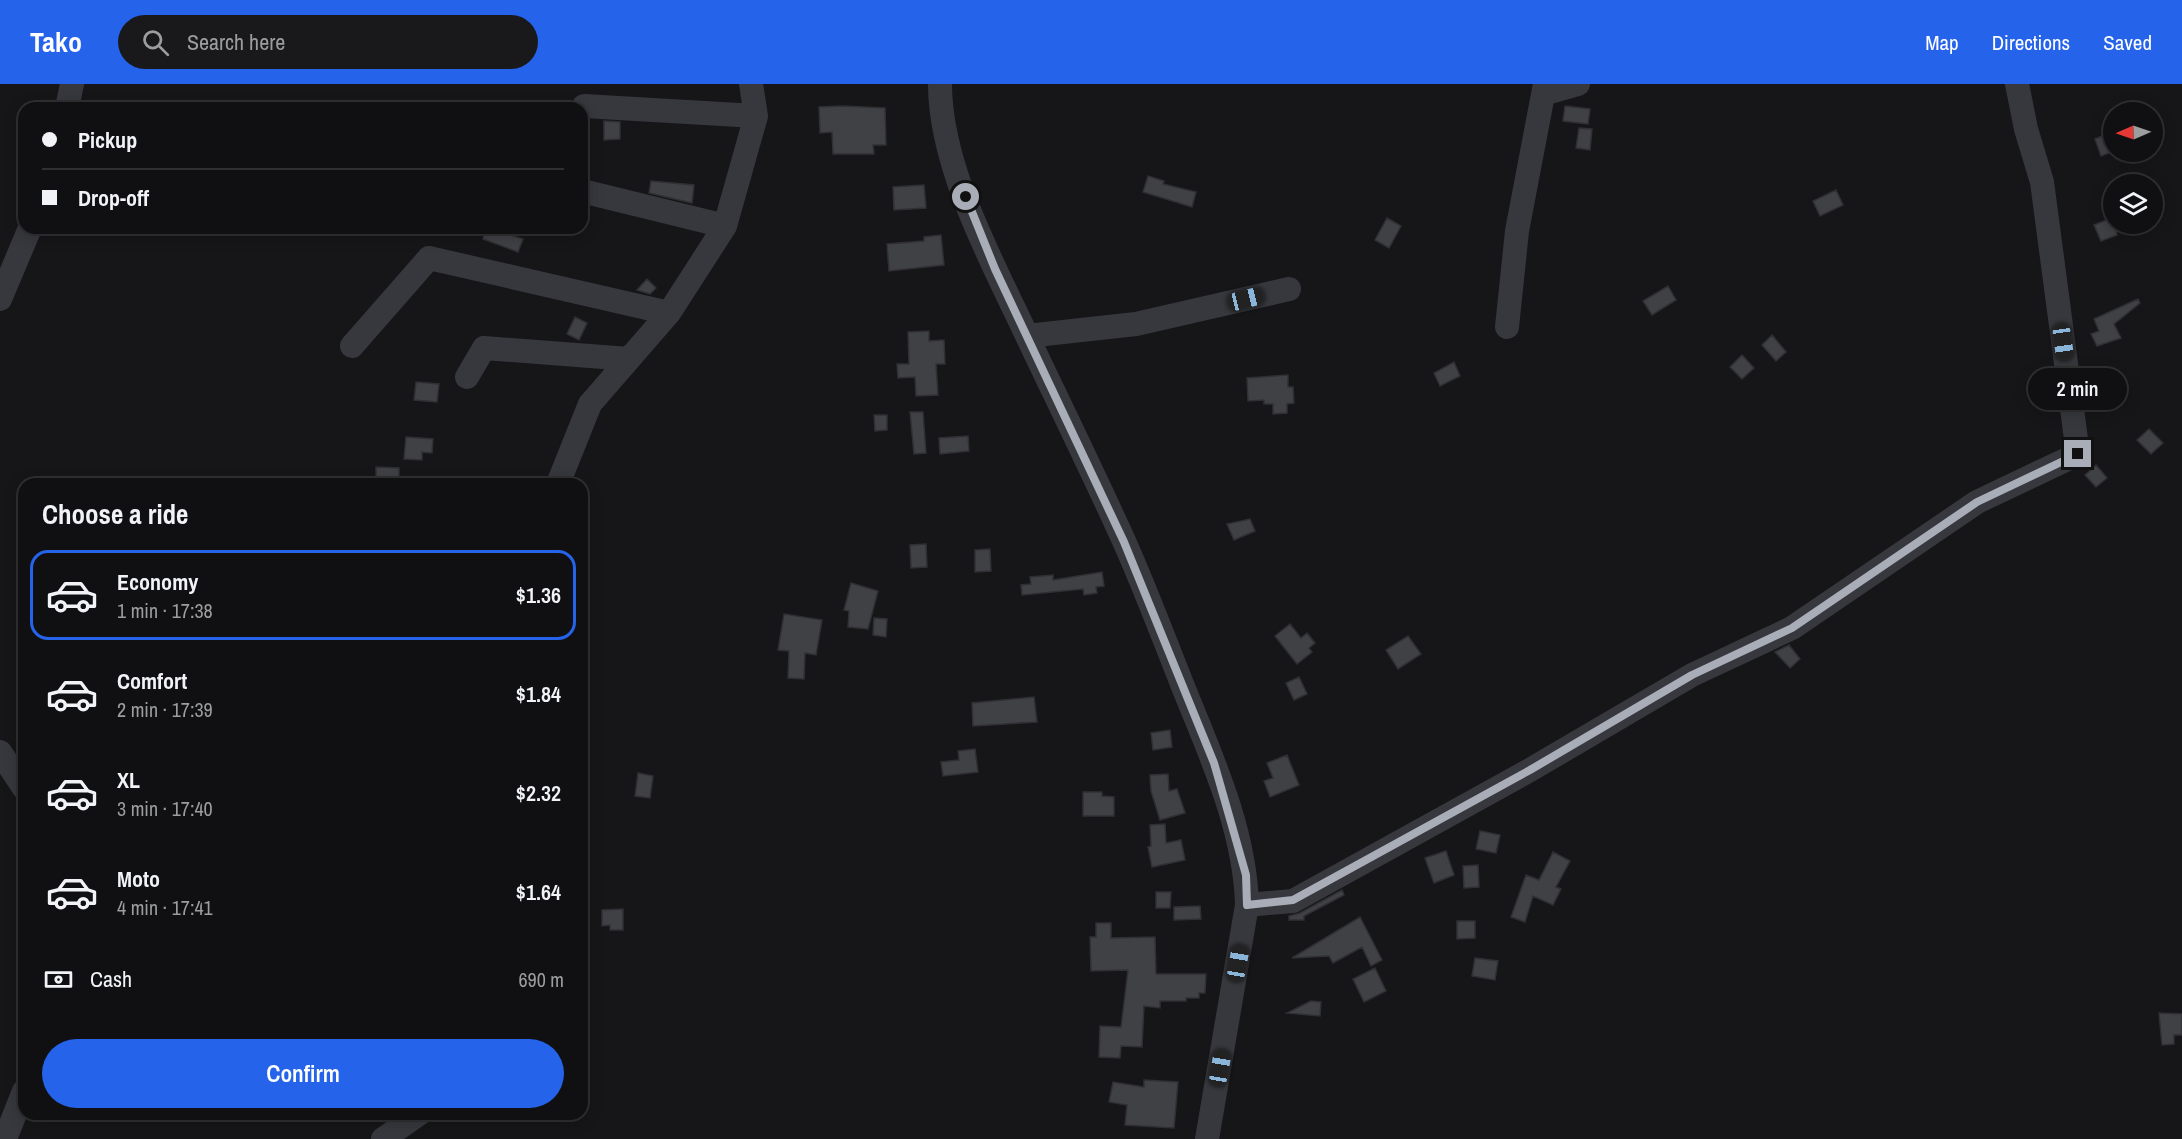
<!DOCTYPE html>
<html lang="en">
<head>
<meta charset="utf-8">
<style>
  body { margin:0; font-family:"Archivo Narrow",sans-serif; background:#19191b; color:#f1f3f6; height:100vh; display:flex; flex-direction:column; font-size:22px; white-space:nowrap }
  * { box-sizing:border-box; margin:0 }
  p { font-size:20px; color:#9c9d9f }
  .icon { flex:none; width:33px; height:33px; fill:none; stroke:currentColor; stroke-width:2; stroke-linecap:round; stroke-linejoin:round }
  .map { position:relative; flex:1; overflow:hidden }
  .details { position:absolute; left:18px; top:394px; width:570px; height:642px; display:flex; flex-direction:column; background:#101012; border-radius:18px; box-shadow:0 3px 15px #0003,0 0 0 2px #303032 }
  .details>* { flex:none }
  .top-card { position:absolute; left:18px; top:18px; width:570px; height:132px; border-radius:18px; box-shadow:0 3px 15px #0003,0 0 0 2px #303032; display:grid; align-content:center; height:132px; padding:0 24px; background:#101012 }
  .needle { width:39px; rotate:268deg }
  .buttons { position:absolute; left:2103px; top:18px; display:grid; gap:12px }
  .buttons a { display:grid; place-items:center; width:60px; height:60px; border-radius:50%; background:#101012; box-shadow:0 3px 15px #0003,0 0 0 2px #303032; font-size:30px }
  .end { position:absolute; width:27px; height:27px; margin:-14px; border:8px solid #a8adb8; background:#111; box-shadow:0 0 0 3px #111 }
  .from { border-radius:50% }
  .bubble { position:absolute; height:42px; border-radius:21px; background:#101012; box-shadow:0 3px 15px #0003,0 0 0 2px #303032; font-size:20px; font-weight:600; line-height:42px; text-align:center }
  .car { position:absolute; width:18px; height:36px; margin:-18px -9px; border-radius:8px; box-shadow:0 0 4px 2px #0007; background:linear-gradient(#222 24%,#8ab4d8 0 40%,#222 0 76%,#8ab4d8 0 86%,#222 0) }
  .top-card b { display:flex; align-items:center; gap:21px; height:57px; font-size:22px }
  .top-card b+b { border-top:2px solid #303032 }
  .top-card i { width:15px; height:15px; background:#f1f3f6 }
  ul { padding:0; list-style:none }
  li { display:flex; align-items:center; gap:18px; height:90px; margin:0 12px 9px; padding:0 12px; border:3px solid transparent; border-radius:18px }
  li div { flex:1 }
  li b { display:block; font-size:22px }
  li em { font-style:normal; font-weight:600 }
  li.active { border-color:#2563eb }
  li>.icon { width:54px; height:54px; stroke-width:1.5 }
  h2 { padding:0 24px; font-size:27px; line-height:72px }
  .pay { display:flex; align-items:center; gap:15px; height:66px; padding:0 24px; font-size:22px }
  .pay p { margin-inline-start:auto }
  .action { display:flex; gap:12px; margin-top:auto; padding:12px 24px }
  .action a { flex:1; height:69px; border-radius:36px; background:#2563eb; color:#fff; font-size:24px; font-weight:600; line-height:69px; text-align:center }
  header { display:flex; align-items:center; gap:36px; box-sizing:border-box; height:84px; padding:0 30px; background:#2563eb; color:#fff }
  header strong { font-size:28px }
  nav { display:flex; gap:33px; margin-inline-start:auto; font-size:21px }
  .search { width:420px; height:54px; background:#19191b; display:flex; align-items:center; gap:15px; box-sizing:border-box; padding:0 21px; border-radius:33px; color:#9c9d9f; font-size:22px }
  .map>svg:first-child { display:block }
</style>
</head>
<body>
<header>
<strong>Tako</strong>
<div class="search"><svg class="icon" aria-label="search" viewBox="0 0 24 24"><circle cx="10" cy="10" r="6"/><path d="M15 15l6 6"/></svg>Search here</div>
<nav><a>Map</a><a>Directions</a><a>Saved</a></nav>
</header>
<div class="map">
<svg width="2182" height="1055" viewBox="0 0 2182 1055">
  <rect width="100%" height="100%" fill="#161618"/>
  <path fill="#404145" stroke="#303034" stroke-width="1.5" d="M842,22L885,24L886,61H873L874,70H833L832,48L820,49L819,23Z
    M1565,22L1590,25L1588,40L1563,37Z
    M604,37L620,38V55L604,56Z
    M1579,44L1592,45L1590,66L1576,64Z
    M2114,47V67L2101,72L2095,55Z
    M1148,92L1164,97L1163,100L1196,108L1192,123L1143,108Z
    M651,97L694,101L692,119L649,109Z
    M924,101L926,124L894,126L893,103Z
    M1836,106L1843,121L1820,132L1813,117Z
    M2114,133L2117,151L2101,157L2094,141Z
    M1387,134L1401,142L1389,164L1375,156Z
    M486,144L523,155L518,168L483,155Z
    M941,151L944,181L889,187L887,160L924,157V153Z
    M647,195L656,204L650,210L637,206Z
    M1668,202L1676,216L1652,231L1643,217Z
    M2138,215L2140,219L2114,240L2121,254L2097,262L2091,250L2099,247L2094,235Z
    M575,233L587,239L579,256L567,250Z
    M929,247V257L944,256L945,280H936L938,311L916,312L915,293L898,294L897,280H909L908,248Z
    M1772,251L1786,268L1776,277L1762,261Z
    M1742,271L1754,284L1742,295L1730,283Z
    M1454,278L1460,292L1440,302L1434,289Z
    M1288,291V303H1293L1294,319L1287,320V329L1273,330V320H1264V316L1248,317L1247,294Z
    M416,298L439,300L437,318L414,316Z
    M910,328H923L926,369L914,370Z
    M874,331H887V346L875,347Z
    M2149,345L2163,359L2151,370L2137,356Z
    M968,352L969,367L940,370L939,354Z
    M406,353L433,355L432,369L422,368V376L404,375Z
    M2096,381L2107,394L2096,403L2085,391Z
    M376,383L399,384V400H376Z
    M1250,435L1255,447L1234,456L1227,440Z
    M926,460L927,483L911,484L910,461Z
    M990,465L991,487L975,488V466Z
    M1102,488L1104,502L1096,503L1097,509L1084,511L1083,505L1022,511L1021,501L1031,500L1030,493L1053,491V496Z
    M851,499L878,507L868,545L848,543L849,527L844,526Z
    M784,530L822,536L816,571L805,569L804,595L788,594L789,567L778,566Z
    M874,534L887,535L886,553L873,551Z
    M1290,540L1301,554L1307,549L1315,559L1309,564L1312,568L1297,580L1275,552Z
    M1408,552L1421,570L1398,585L1386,566Z
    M1789,561L1800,575L1790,584L1775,568Z
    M1299,593L1307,610L1294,616L1286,599Z
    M1034,613L1037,638L973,642L972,619Z
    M1170,646L1172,663L1153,666L1151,649Z
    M975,665L978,688L943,692L941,678L959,676L958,667Z
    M1287,671L1299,701L1270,713L1264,697L1273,694L1267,679Z
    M638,689L653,692L650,714L635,712Z
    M1168,690L1169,707L1177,705L1185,729L1160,736L1151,707L1150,691Z
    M1083,708H1102V712L1114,713V732H1083Z
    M1165,740L1166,759L1181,756L1185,776L1152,783L1148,763L1151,762L1150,741Z
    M1480,747L1500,751L1496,769L1476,765Z
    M1446,767L1454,791L1434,799L1425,774Z
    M1553,768L1570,777L1556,803L1561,805L1553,821L1533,812L1525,838L1511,833L1526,791L1539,796Z
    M1478,781L1479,803L1464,804L1463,782Z
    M1342,806L1344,811L1304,832V836H1289V832L1300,829Z
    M1156,808H1171L1170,824H1156Z
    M1200,822L1201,835L1174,836V823Z
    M623,825V846H610V841L602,842V826Z
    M1360,833L1382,876L1371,882L1362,863L1333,879L1329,872L1292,874Z
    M1457,837H1475V854L1457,855Z
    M1096,839H1111V854L1155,853L1156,890H1206L1205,909H1199V914H1186V917H1160V924L1144,922L1142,963L1121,962L1120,974L1099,973L1100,942L1121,943L1128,886L1091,887L1090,853H1096Z
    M1475,874L1498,877L1495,896L1472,892Z
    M1375,884L1386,907L1364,918L1353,895Z
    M1311,917L1321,918L1320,932L1287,929Z
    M2159,929L2182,930V951H2174V960L2162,961Z
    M1144,996L1178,998L1174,1044L1125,1041L1127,1021L1109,1018L1113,998L1144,1003Z"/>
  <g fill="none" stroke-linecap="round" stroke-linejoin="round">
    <path stroke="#37383d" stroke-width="24" d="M940,0C940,78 986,166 1019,235C1054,309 1090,382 1124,457C1145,504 1163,552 1182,600C1210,670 1245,744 1247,821L1207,1055
      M1543,10L1578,0
      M584,22L756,32
      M67,24L72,0
      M582,107L725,142
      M0,215L30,144
      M1507,243L1517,147L1545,0
      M1027,252L1136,240L1289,205
      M352,262L429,174L669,229
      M467,293L484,264L629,275
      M558,400L590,320L669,229L725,142L756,32L751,0
      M0,668L24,704
      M1247,821L1293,817L1530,686L1692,591L1792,544L1977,418L2078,370L2042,98L2026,45L2017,0
      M5,1055L24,1007
      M383,1055L419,1030"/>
  </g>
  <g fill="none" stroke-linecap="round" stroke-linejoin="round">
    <path stroke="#a8adb8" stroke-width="8" d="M966,113L995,185L1124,458L1214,679L1246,791L1247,821L1293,816L1530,686L1692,591L1792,544L1977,418L2078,370"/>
  </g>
</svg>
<div class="buttons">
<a><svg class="needle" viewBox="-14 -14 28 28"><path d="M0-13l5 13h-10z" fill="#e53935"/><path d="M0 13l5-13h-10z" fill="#9c9d9f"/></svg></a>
<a><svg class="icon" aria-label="layers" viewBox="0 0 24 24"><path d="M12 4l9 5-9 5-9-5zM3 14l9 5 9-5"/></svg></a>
</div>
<i class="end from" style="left:966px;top:113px"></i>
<i class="end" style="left:2078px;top:370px"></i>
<div class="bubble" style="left:2028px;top:284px;width:99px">2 min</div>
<i class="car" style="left:1246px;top:215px;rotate:76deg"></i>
<i class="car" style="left:2063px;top:258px;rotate:172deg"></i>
<i class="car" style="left:1238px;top:879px;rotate:10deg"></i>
<i class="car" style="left:1220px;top:984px;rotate:10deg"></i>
<div class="top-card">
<b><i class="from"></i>Pickup</b>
<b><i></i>Drop-off</b>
</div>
<section class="details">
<h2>Choose a ride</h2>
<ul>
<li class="active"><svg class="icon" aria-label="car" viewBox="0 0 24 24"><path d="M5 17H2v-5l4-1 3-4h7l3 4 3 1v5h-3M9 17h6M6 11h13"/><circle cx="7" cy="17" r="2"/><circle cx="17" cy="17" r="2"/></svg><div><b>Economy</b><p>1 min · 17:38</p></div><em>$1.36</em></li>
<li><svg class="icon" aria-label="car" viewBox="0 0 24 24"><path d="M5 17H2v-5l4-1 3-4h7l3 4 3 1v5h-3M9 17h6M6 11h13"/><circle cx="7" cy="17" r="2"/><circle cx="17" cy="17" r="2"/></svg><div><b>Comfort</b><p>2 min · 17:39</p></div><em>$1.84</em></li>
<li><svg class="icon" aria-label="car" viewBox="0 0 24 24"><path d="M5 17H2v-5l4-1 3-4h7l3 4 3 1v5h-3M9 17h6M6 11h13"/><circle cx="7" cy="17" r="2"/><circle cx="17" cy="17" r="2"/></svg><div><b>XL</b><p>3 min · 17:40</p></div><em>$2.32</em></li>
<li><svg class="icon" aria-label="car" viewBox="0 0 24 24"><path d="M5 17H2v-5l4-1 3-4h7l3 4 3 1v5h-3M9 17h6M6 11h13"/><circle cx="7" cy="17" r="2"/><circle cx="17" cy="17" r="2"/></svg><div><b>Moto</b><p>4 min · 17:41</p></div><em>$1.64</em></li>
</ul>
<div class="pay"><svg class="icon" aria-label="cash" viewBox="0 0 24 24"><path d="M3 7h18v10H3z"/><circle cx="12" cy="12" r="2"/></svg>Cash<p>690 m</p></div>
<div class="action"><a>Confirm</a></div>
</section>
</div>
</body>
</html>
